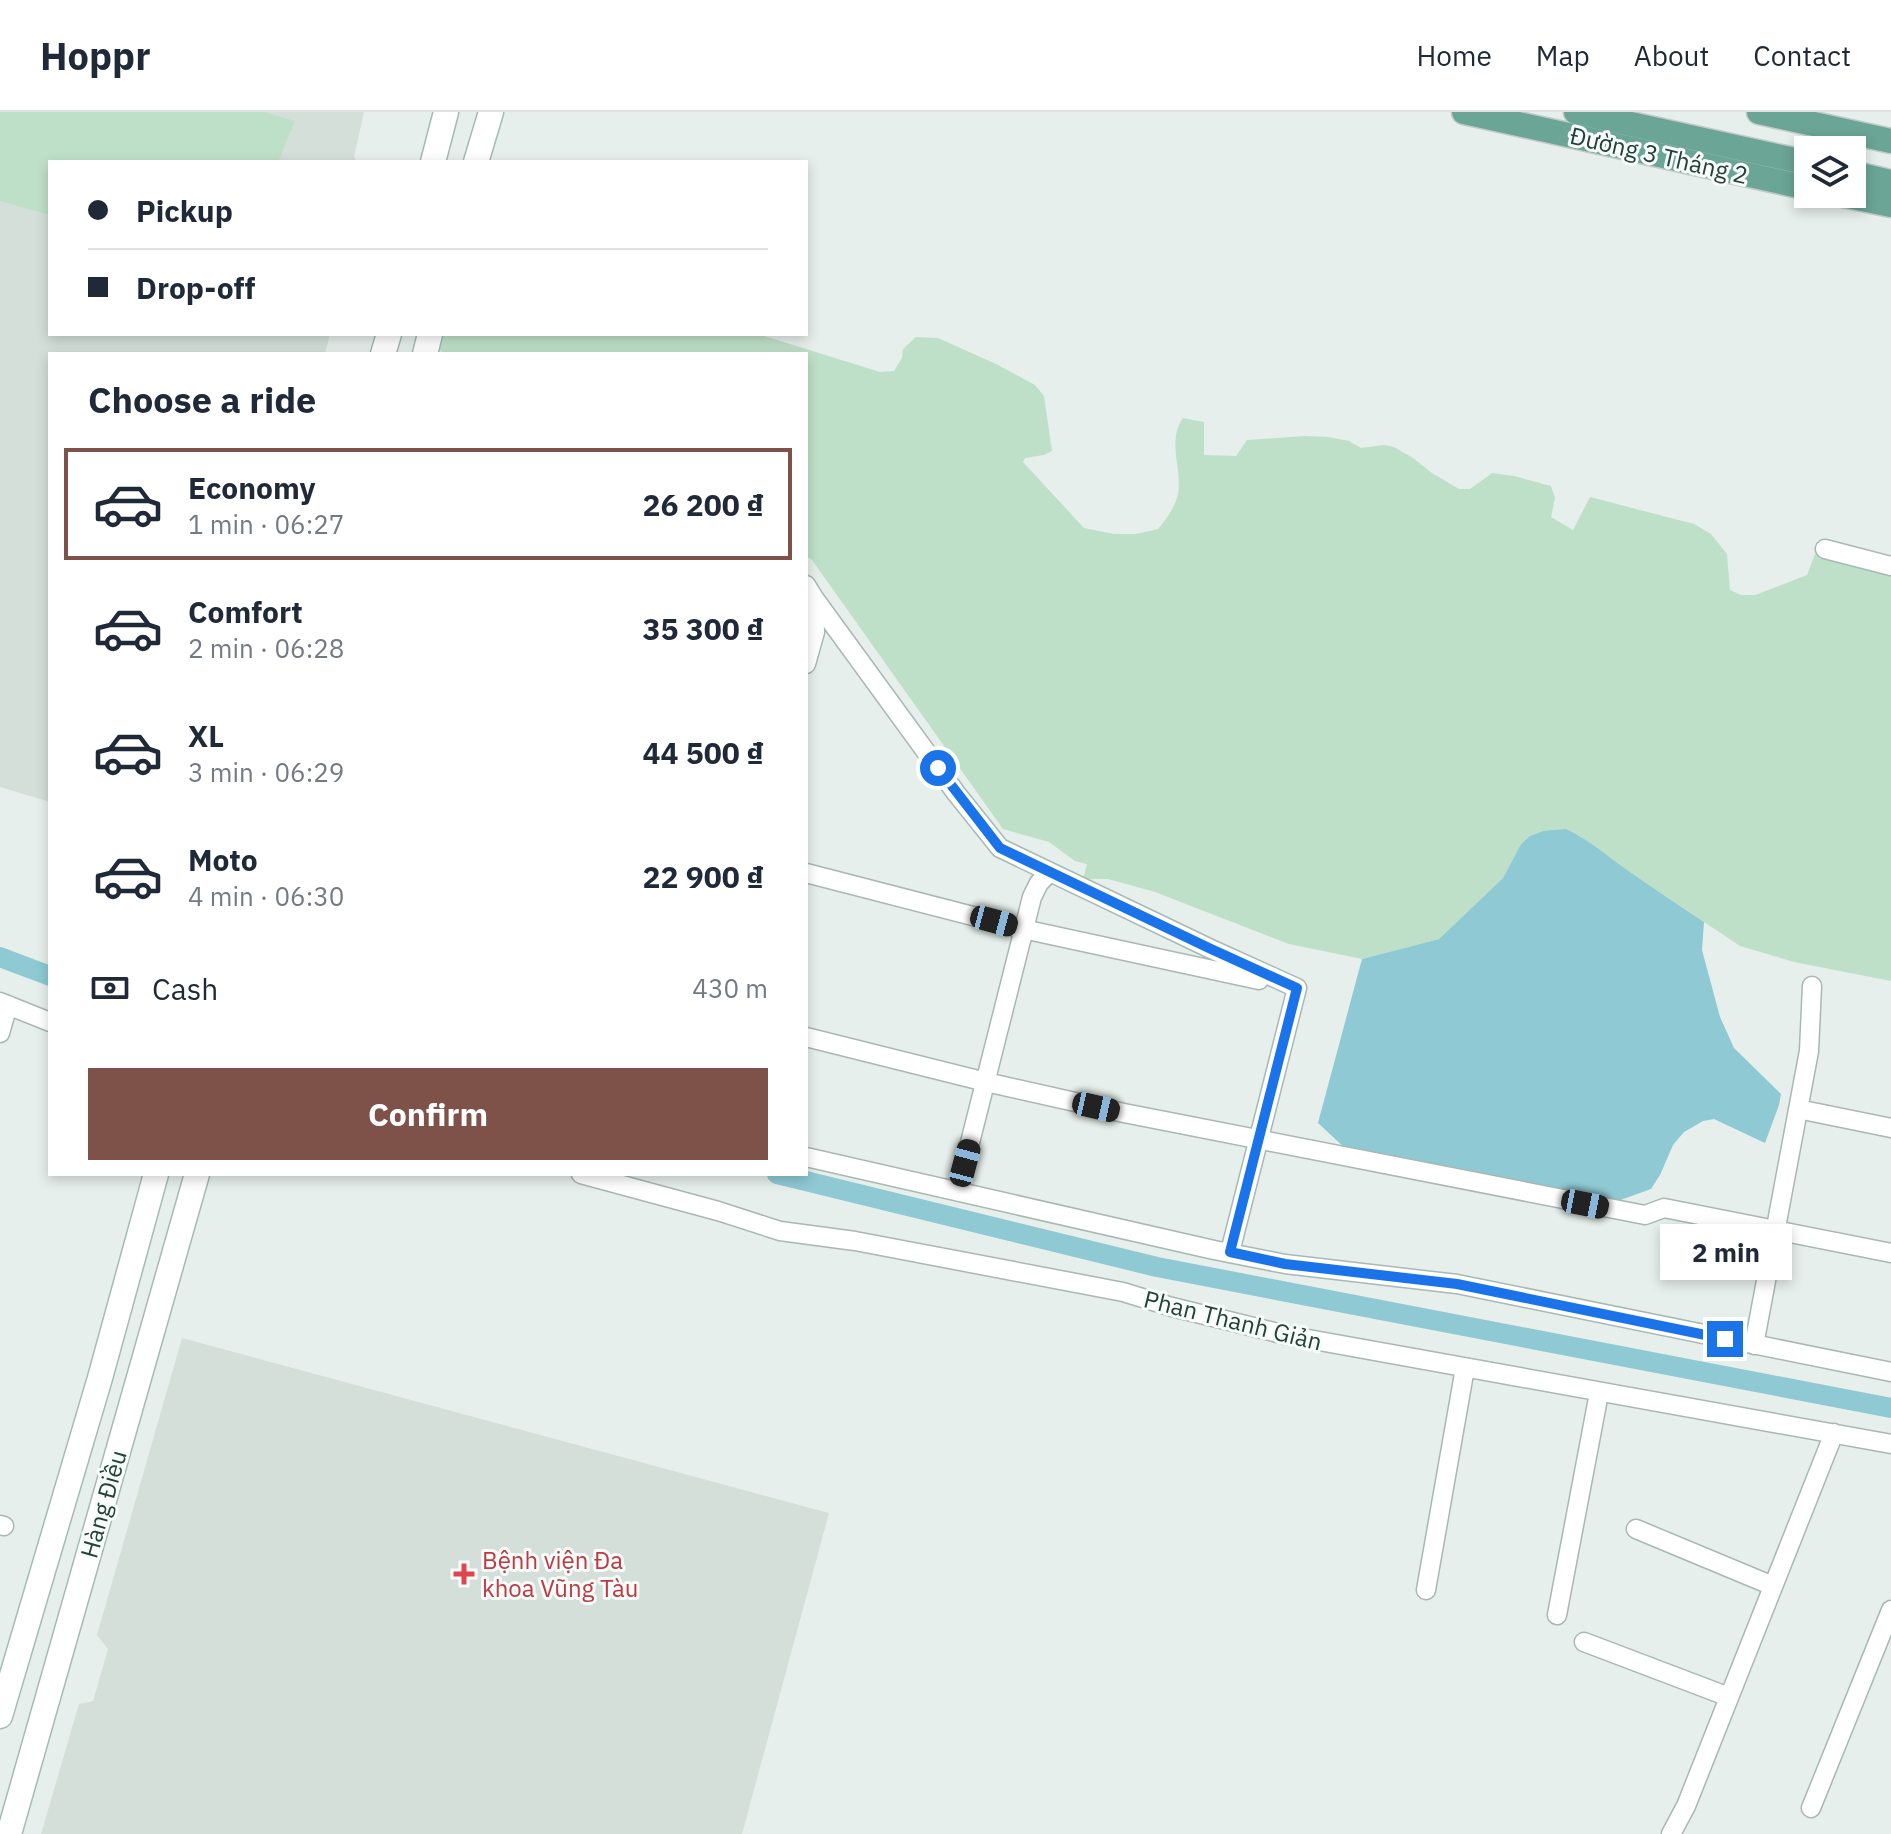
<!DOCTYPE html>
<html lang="en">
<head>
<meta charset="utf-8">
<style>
  body { margin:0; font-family:"IBM Plex Sans",sans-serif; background:#f6f6f7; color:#1f2937; height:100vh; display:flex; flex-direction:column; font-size:30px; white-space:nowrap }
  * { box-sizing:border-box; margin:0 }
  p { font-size:26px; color:#747a83 }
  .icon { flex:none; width:44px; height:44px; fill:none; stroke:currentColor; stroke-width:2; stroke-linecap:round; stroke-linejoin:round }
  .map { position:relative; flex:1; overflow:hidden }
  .panel { position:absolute; left:48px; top:240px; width:760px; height:824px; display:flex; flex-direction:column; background:#fff; border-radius:0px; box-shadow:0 4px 12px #0003 }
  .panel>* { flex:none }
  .hud { position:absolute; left:48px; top:48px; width:760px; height:176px; border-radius:0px; box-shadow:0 4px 12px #0003; display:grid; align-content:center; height:176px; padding:0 40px; background:#fff }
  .fabs { position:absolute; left:1794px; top:24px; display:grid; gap:16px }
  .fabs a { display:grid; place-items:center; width:72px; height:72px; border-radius:0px; background:#fff; box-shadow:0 4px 12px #0003; font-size:40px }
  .end { position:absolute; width:36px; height:36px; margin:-18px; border:10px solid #1a73e8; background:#fff; box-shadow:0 0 0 4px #fff }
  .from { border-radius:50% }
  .bubble { position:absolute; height:56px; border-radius:0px; background:#fff; box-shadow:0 4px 12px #0003; font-size:26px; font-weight:800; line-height:56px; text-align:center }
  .car { position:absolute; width:24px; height:48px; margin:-24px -12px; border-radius:10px; box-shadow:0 0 6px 2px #0007; background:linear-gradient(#222 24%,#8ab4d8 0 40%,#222 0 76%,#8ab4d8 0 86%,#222 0) }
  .hud b { display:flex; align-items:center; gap:28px; height:76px; font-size:30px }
  .hud b+b { border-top:2px solid #e0e1e3 }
  .hud i { width:20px; height:20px; background:#1f2937 }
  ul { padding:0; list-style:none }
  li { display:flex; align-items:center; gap:24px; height:112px; margin:0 16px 12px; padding:0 24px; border:4px solid transparent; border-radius:0px }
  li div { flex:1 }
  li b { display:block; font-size:30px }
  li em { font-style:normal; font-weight:800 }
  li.current { border-color:#7f5249 }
  li>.icon { width:72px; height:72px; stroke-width:1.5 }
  h2 { padding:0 40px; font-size:36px; line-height:96px }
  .pay { display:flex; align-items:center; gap:20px; height:88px; padding:0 40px; font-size:30px }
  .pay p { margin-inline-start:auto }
  .button { display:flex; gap:16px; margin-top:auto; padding:16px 40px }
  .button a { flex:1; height:92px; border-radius:0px; background:#7f5249; color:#fff; font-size:32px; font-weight:800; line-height:92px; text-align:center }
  header { display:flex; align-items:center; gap:48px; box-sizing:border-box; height:112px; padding:0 40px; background:#fff; border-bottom:2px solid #e0e1e3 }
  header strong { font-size:38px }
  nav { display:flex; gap:44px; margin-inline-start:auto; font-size:28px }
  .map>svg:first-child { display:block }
</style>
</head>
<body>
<header>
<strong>Hoppr</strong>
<nav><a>Home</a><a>Map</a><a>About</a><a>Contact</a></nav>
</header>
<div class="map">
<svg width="1891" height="1722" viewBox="0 0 1891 1722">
  <rect width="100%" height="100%" fill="#e6efeb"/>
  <path fill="#d4dfda" d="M0,0H364L354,45L357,50H50V222H330L325,242H50V690L0,675Z
    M182,1226L829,1401L742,1722H41L79,1592L93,1589L108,1537L97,1523Z"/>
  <path fill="#bfe0c8" d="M0,0H264L295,9L278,50H50V103L0,89Z
    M439,222H758L880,260L894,259L902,246L903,237L916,225L938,226L996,252L1035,273L1044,284L1052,339L1044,343L1025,346L1023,350L1084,416L1114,422H1136L1158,417C1165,409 1172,399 1176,389C1186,363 1165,331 1183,306L1204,310V343L1236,344L1247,328L1305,324L1328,325L1349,329L1361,336L1384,333L1394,335L1413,346L1432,361L1459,377H1470L1492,361L1514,364L1551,374L1555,386L1551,405L1573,418L1590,385L1694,412L1711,422L1727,442L1730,478L1741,483H1755L1807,463L1815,442L1891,455V869L1794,850L1740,834L1628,759L1580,724L1543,719L1530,724L1521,732L1503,766L1439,827L1362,847L1289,832L1155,780L1108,767H1083L1087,752L1075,749L1049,730L1003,717L812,448L806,444V242H448L443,241L436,235Z"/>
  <path fill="#8ec9d4" d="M1566,717C1590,728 1608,745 1630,760C1654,777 1679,793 1704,810L1702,838L1720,905L1734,936L1781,982L1779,993L1765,1031L1714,1007L1703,1009L1684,1020L1673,1033L1660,1063L1651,1077L1615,1090L1346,1037L1318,1011L1362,847L1439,827L1503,766L1521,732L1530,724L1543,719Z"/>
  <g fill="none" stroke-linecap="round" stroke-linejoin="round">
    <path stroke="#8ec9d4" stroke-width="20" d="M0,845L50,864
      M777,1062L1157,1155L1891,1296"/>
    <g stroke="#a8b8b2" stroke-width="21">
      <path id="street" d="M1825,437L1891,454
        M806,473L814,486L956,681L1000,736L1211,837L1297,876
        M806,552L815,520L814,486
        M806,761L1023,817L1259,868
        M0,890L50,910
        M0,921L8,893
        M806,925L986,970L1124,1001L1645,1103L1664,1096L1891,1141
        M1798,997L1891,1016
        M806,1045L1214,1138L1285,1152L1457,1172L1891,1260
        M581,1062L718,1099L780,1119L855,1129L1123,1180L1172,1195L1286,1223L1891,1332
        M958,1078L1032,785L1039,771L1049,761
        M1230,1140L1297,876
        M1754,1233L1809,939L1812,874
        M0,1413L4,1414
        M1636,1417L1773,1474
        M1426,1478L1465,1256
        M1557,1503L1599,1281
        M1584,1530L1729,1585
        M1811,1696L1891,1498
        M1671,1722L1686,1694L1834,1321"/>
    </g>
    <g stroke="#a4bbb3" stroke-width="27">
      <path id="secondary" d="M433,50L446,0
        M476,50L491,0
        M383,242L389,222
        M425,242L430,222
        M0,1604L100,1266L156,1062
        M9,1722L197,1062"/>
    </g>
    <g stroke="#c2cac8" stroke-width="27">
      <path id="primary" d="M1464,0L1808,76
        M1576,0L1808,51
        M1759,0L1891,29
        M1852,61L1891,70
        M1838,82L1891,93"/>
    </g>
    <use href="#street" stroke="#fff" stroke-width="18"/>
    <use href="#secondary" stroke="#fff" stroke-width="24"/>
    <use href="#primary" stroke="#6aa596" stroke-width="24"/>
  </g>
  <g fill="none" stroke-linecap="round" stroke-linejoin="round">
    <path stroke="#1a73e8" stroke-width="10" d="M938,656L1000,736L1211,837L1297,876L1230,1140L1285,1152L1457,1172L1725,1227"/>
  </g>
  <path fill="#e0444e" stroke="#f7fbf9" stroke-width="3" d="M460 1450h8v8h8v8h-8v8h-8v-8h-8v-8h8z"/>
  <g text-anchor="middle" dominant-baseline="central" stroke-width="6" stroke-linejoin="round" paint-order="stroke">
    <g font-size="24" fill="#24423a" stroke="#f7fbf9">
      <text transform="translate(1659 43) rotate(13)">Đường 3 Tháng 2</text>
      <text transform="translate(1233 1208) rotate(14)">Phan Thanh Giản</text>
      <text transform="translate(103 1392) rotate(-74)">Hàng Điều</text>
    </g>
    <g font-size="24" fill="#be3a42" stroke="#f7fbf9" text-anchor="start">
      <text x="482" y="1448">Bệnh viện Đa<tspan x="482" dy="28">khoa Vũng Tàu</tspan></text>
    </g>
  </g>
</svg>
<div class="fabs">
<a><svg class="icon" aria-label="layers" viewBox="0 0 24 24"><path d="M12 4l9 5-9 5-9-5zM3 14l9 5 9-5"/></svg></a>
</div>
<i class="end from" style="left:938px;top:656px"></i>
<i class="end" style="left:1725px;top:1227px"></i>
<div class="bubble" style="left:1660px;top:1112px;width:132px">2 min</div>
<i class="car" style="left:994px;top:809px;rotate:105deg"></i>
<i class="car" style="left:1096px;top:995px;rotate:103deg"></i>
<i class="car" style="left:965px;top:1051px;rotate:15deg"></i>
<i class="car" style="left:1585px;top:1092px;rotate:101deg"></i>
<div class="hud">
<b><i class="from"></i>Pickup</b>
<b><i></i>Drop-off</b>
</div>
<section class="panel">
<h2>Choose a ride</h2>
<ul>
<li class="current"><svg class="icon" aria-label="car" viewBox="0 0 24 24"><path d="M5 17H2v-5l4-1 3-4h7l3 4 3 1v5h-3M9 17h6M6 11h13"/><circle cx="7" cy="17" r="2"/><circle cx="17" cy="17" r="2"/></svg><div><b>Economy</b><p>1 min · 06:27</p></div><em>26 200 ₫</em></li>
<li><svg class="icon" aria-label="car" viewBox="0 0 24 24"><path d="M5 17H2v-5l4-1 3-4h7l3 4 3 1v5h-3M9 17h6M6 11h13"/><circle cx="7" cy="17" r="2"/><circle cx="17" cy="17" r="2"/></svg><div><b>Comfort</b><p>2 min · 06:28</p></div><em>35 300 ₫</em></li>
<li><svg class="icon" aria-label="car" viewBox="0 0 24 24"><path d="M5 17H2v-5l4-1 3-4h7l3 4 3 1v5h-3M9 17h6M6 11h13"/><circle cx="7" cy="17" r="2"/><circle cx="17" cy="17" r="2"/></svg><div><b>XL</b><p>3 min · 06:29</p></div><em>44 500 ₫</em></li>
<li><svg class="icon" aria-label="car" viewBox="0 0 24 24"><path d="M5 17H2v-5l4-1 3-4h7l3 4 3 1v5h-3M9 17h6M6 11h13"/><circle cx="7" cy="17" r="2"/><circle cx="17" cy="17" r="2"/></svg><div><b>Moto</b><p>4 min · 06:30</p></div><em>22 900 ₫</em></li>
</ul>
<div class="pay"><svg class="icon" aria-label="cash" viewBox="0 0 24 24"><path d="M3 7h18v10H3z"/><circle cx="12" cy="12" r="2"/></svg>Cash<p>430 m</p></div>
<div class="button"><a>Confirm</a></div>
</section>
</div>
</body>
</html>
